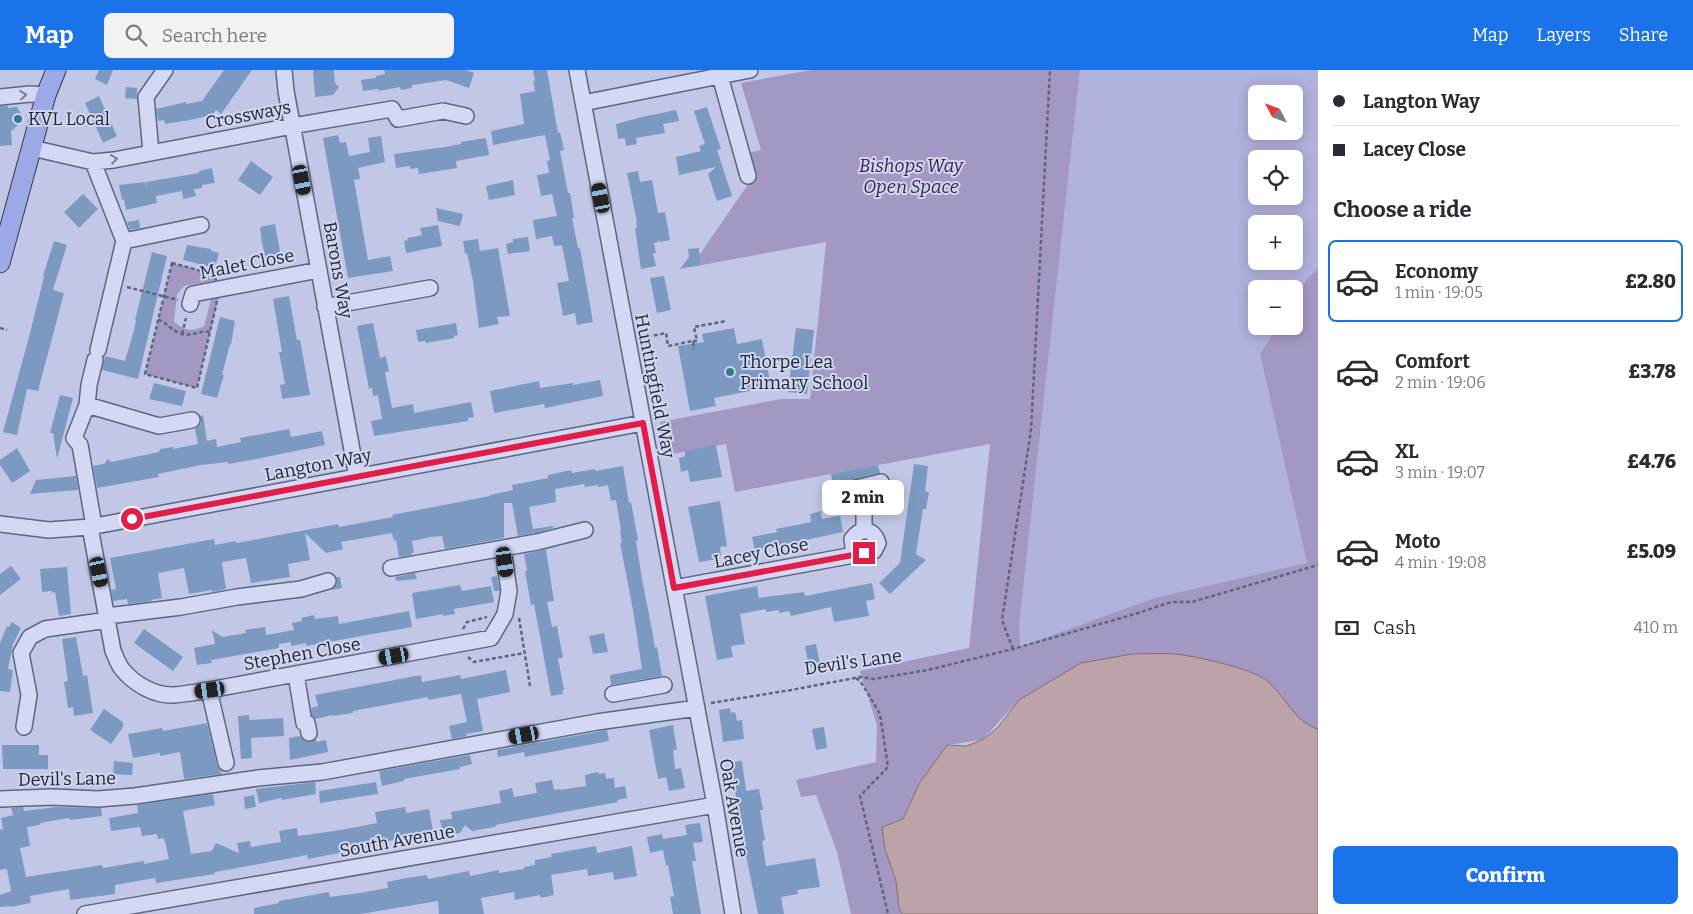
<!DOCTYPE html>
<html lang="en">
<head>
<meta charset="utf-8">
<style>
  body { margin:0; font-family:Bitter,serif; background:#f2f2f3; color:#2b2b33; height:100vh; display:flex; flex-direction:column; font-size:19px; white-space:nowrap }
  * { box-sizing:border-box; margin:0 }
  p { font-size:16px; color:#7c7c81 }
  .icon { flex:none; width:28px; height:28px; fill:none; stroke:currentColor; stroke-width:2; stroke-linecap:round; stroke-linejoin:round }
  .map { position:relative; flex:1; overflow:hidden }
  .side { display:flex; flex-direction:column; background:#fff; width:375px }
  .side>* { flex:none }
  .hud { display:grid; align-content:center; height:110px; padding:0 15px; background:#fff }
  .needle { width:32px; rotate:311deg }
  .fabs { position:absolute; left:1248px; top:15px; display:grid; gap:10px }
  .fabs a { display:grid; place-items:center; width:55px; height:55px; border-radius:8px; background:#fff; box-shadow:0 2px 12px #0003; font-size:25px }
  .end { position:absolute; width:22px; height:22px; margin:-11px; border:6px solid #e11d48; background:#fff; box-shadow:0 0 0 2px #fff }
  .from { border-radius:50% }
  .bubble { position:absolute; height:35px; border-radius:8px; background:#fff; box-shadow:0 2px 12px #0003; font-size:16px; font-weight:800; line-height:35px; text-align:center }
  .car { position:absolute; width:15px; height:30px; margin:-15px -8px; border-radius:6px; box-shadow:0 0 4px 1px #0007; background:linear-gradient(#222 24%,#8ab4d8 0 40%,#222 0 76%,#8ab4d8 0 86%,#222 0) }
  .hud b { display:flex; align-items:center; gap:18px; height:48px; font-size:19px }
  .hud b+b { border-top:1px solid #e1e1e2 }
  .hud i { width:12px; height:12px; background:#2b2b33 }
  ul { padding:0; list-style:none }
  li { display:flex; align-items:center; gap:15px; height:82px; margin:0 10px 8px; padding:0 5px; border:2px solid transparent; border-radius:8px }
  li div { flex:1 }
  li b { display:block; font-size:19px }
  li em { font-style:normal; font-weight:800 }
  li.active { border-color:#1a73e8 }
  li>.icon { width:45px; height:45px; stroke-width:1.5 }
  h2 { padding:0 15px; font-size:22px; line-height:60px }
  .pay { display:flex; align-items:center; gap:12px; height:55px; padding:0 15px; font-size:19px }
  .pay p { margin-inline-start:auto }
  .button { display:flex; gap:10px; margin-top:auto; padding:10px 15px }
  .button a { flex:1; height:58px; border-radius:8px; background:#1a73e8; color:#fff; font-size:20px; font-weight:800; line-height:58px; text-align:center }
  header { display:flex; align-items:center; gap:30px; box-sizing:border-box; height:70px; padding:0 25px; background:#1a73e8; color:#fff }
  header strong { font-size:24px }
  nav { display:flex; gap:28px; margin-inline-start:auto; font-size:18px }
  .search { width:350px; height:45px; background:#f2f2f3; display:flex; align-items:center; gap:12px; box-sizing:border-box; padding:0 18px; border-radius:8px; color:#7c7c81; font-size:19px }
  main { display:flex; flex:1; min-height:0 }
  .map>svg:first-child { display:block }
</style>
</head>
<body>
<header>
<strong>Map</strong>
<div class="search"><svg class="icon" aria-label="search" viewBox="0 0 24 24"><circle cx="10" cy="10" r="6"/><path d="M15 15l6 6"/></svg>Search here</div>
<nav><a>Map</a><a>Layers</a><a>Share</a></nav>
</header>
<main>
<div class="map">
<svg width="1318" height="844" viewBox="0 0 1318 844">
  <rect width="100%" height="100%" fill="#c2c7e7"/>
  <path fill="#b0b1dc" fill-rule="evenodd" d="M1080,0H1318V198L1307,209L1294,230V219H1256V256H1278L1260,284L1307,493L1019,577V556ZM1256,24H1294V61H1256ZM1256,89H1294V126H1256ZM1256,154H1294V191H1256Z"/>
  <path fill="#a397c4" d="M811,0H1080L1019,556L1020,577L1155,528L1307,493L1260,284L1278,256H1294V230L1307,209L1318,198V659C1299,654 1286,632 1274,617L1081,593L1019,630L982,670L947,675L919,714L903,749L885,779L896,811L899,838L902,844H851L837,782L816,725L801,727L796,710L876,692L877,655L860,601L969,578L990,374L735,422L726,374L667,385L660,352L781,329H810L826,172L691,197L747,116L749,112L748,83L761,80L741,13Z
    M172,193L213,204L216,210L184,216L177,225L174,252C186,261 191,262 204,256L212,226L219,225L197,318L145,304Z"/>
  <path fill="#bba3a7" stroke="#876c6f" d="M1132,584C1146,584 1161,583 1174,584C1193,585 1252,599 1266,610C1284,624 1295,653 1318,659V844H902L899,838L896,811L885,779L882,757L903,749L919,714L947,675L966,676L982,670L997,658L1019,630L1081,593Z"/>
  <path fill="#7c9ac1" d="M99,0H113L107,15L95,9Z
    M224,0H252L221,44L216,40L212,45L190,50L165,54L164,50L158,51L156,39L186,32V34L202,31Z
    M313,0H334L335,13L339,17L333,25L315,27Z
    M384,0H466L474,3L469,18L446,10L412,15V18L401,20L400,17L379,21L378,19L363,21L361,10L376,8V6L385,4Z
    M533,0H547L558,63L560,62L564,80L560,81L568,123H570L574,148H572L578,178H580L593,252L577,255L575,243L563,246L557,213L569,211L562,175L554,176L552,166L536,169L533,150L557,146L552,124L541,126L537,105L549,103L547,91L550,90L545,65L493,75L491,61L524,54L520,24L535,21L533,11H535Z
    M126,17L137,18V29L125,28Z
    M99,26L117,66L103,73L85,33Z
    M0,36H8V38L17,37L22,46L19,54L11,61L12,75L0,76Z
    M707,37L721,79L717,80L732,126L717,131L708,104L716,97L679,105L676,87L701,81L699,76L705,74L694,41Z
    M676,40L679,51L663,54L665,63L636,68L637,74L626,76L625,68L618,69L616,54L642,47Z
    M338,65L340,73L346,72L349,86L370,82L368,68L381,66L385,92L358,98L360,109L354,110L368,190L390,186L393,201L348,208L323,68Z
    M486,68L489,85L456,91L457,98L419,104L418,98L410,99V96L396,98L394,84L445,77L461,74V72Z
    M251,91L273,107L260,125L238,110Z
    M212,98L215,113L202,115V118L194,119L196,126L183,129L182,121L156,126L157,133L126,140L124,129L122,130L119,115L145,112L147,117L146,112L199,103V101Z
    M638,101L640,112L652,110L658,143L665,142L670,170L660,172L658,170V172L654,173L656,183H653L656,196L641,199L635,158H637L636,152H637L627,103Z
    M513,110L515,125L489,130L486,116Z
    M83,124L98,139L79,158L64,142Z
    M436,138L463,144L460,156L438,151Z
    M139,150L140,158L130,160L127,152Z
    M275,154L281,187L266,190L262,173L260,157Z
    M438,155L442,176L406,183L404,171L408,170L407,168L422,165L420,158Z
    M528,167L530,181L508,184L506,174L513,172V169Z
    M478,169L480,181L498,178L510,246L497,247L499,254L479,258L473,211L467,183L465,184L463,171Z
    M54,171L67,175L53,220L64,223L38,321L27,319L17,365L3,362L29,267L44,207L43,206Z
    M187,175L211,179V181L219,183L215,198L183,190Z
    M699,178L700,195L680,199L689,187L688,179Z
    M152,182L167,186L138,309L102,300L105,286L125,291L134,260L136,251L135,250Z
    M664,206L671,240L657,243L650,208Z
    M289,226L297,270H300L310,325L282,329L280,315L285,314L279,282H282L273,229Z
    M220,247L235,251L231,275L230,274L222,305H224L217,328L201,324Z
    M373,253L380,288L386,286L389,302H385L392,338L413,334L414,343L471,332L474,347L468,348V351L374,366L371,351L382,349L378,325L373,326L372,318L369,319L357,256Z
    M456,253L458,265L454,266V268L426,273L425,271L418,272L416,260Z
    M734,258L737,274L762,269L771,317L714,328L716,336L690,341L678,276L704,272L702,264Z
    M796,258L814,260L807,324L788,322Z
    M600,310L603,326L545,338L544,334L494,343L490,321L539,311L540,318L573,313V315Z
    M154,313L186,321L182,336L149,329Z
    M60,325L73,328L57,389L53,363H50Z
    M203,345L207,371L216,369L217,377L241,372L240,368L289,359L291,367L322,361L325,375L251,390L228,394V392L201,395L158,404L159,407L97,418L93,396L104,394L108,389L111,392L159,382L160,379L173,377V379L198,374L195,359L201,354L200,346Z
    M716,375L722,407L690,412L688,400L681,402L679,388L685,386V381Z
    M17,378L30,401L12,413L0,395V390Z
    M914,394L928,396L925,421L929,422L926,439H923L916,484L926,490L890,524L879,513L900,493Z
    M878,395L880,403L833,414L831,404Z
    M623,396L629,433L631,432L638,470L636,471L642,509L653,565L655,578L657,577L662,606L611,615L610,605L642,599L633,540L620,473H622L620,460H621L616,430L611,431L608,415L598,417V415L585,417L584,414L555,419L556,432L529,437L533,459L553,456V458L535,463L518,466L512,433H504V468L445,479L442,466L431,467L412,471L414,483H411L412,485L399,487L396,470L394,471L392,463L341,472L343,479L326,483L305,463L310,490L288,494L290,507L251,513L246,488L222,492L226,519L212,522V520L189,524L184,498L158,503L162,528L151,530L152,531L128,534L127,529L113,531L111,520L116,519L110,488L214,469L215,475L235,471L236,473L248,471L338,454L339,457L393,447L392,445L490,426V425L513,420L512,415L548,408V405L571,400L572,403L595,399V401Z
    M76,406L78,420L30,424L36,410Z
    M720,431L727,476L720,477L721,485L718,489L699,492L688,437Z
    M821,441L822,449L840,446L843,462L755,481L752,467L777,462L776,459L811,452L810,444Z
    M557,477L546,480L554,531L547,532L552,557L557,556L563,588H558L564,620L562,621L563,624L551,626L534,534L531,535L525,501H527L524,484Z
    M11,496L21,509L0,525V504Z
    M67,497L71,544L59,546L55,522L52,523V521L42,522L40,499Z
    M415,503L417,509L396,511L395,507Z
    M497,506L500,521H494L491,507Z
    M336,507H340L342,518L331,520L337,514Z
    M872,513L875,529L866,531L869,546L834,552L831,537L791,546L789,541L779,543V540L766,542V539L740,544L745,574L731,576L733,587L717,590L705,526L757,516L759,528L804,522L805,526Z
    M460,515L462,521L491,516L494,532L454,539L455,544L443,546V544L416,549L412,523Z
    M409,541L412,557L306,576V573L291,576V572L279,574V578L211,590L212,593L197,595L194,578L215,574L212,560L222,567L246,563L245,560L265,557L266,565L294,560L292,553L302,551L301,548L314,545L315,549L338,546L339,554Z
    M12,552L21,558L13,574L8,599L13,600L10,622L0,621V573L7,556L9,557Z
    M144,559L183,587L173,601L134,573Z
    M604,563L608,582L593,584L589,566Z
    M76,567L83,606L87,605L93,643L74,646L73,637L68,638L64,612L68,611L62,569Z
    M816,574L820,595L809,597L805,576Z
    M506,600L510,622L477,629L483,661L466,664L467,666L452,669L449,656L467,652L461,624L428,630V627L353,641V643L333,646V645L315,649L312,645L311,638L318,636L315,625L421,605L422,612L460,605L461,609Z
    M730,638L731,643L735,642L737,651L742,650L744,669L723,672L719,640Z
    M104,639L123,652V657L111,674L90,660Z
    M249,645V650L283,648L284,666L251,668L252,688L241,689L238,646Z
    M207,653L217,695L222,704L184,709L180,682L160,686V683L133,688L128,664L162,658L163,661Z
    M673,655L677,680H673L675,699L681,698L685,718L669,721L666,707L658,709L649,660Z
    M824,657L827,678L816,680L812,659Z
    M607,660L609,671L525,687L524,682L498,687L497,680Z
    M300,666L306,672H311L316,669L317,672L326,670L328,682L290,690L289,668Z
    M2,675H39V685H48V699H3Z
    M470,685L472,694L460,697V699L404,709V711L382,716L379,701Z
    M114,691L133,693L132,705L113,704Z
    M742,691L746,721L759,719L763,740H760L765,770L762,771L766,796L815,788L820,817L797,820L798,824L781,827L784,844H758L741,761L731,692Z
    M598,702L599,704L605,703L606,709L614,708L615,718L625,716L627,728L617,730L618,732L500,754L496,755L495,757L472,761L465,755L460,763L449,765L447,763L443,764L440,750L452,749L451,742L501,733L499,721L512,718L514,727L537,723L535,713L552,710L554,720L560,719V720L586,716L585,705Z
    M315,712L316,724L282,730L281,728L259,733L256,719Z
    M376,712L378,724L320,733L319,721Z
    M213,724L215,735L183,741L191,784L212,781L216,773L239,783L237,773L250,771L251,777L281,772L279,761L297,758L298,766L341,760L377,753L375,742L405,737L406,743L429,739L433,761L389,771V773L308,789L307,785L232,799L215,802V804L156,813L155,808L115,815V824L70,830L69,819L30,826L31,833L10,837V836L0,837V825L11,821L7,799L0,800V760L3,759L1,748L13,745L11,738L23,737L24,741L56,737L101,738L102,746L70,750L69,748L40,753V755L27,757L30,776L20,778L26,807L102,795L103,798L144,791V794L169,789L164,768L158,769L157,764L142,766L140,757L111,761L109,748L138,743L137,735Z
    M254,725L256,737L245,739L244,727Z
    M700,753L703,772L693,773L696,791H692L701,844H673L670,827L674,826L668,795L666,796L663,780L650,783L647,767L662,764L663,769L687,765L685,755Z
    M596,776L597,783L632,776L637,806L614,810L613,802L588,806L587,799L551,805L554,825L541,828L540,825L515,830L514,822L481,828L484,844H439L438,831L361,844H254V838L279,833V831L329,822L330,827L360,823L388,818L387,812L406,808L427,805L428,809L469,801L470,806L499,800V803L524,799V797L535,795V790L552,787L551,784Z"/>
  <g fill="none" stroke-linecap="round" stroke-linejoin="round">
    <g stroke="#5b677f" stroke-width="18">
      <path id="minor" d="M284,0L286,21L357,407
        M577,0L715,735L733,844
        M720,6L748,106
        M0,27L30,24L46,25
        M583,33L750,0
        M32,78L93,92L114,90L292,56L392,39L398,49L443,41L466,46
        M151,83L146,27L165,0
        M93,92L124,171L98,280
        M124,171L201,155
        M190,234L193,224L319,200
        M325,237L430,218
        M87,335L89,315L95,290
        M861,417L864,433V460
        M835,423L881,412
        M0,454L49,460L90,457L643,353
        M94,456L80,375L74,368L87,335L159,356L192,350
        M90,457L113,581C116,587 118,594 122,599C134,614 155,626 174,625C186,624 198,622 209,620L491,568L505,544L509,521L503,478
        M391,498L537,472L585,460
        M674,518L854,485L874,481L878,473C873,458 861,457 852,469L854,485
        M107,546L181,537L237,527L301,519L328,511
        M296,604L304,653H307L309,663
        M209,620L226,693
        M613,624L664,615
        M24,657L29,625L21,583L30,567L45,559L108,550
        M0,729L52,727L98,729L135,726L258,708L322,702L597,652L697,638
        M85,844L715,735"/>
    </g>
    <g stroke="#2f3b4d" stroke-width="21">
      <path id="major" d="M0,193L46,25L56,0"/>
    </g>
    <path stroke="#5b677f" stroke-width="2.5" stroke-dasharray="4 2.5" stroke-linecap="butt" d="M172,193L213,204L220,218L197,318L145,304Z
      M127,217L178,230
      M158,250C166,251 171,261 182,264C193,266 201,260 210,262
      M0,258L7,260
      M182,264L186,248
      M641,268L666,263L668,276L693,271L694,279
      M693,271H697L694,257L726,251
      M519,548L530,616
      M463,559L467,552L487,547
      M1013,579L1002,550L1031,360L1050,0
      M468,587L474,592L524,583
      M856,608L861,612L880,644L888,697L860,726L888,844
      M711,633L791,620L860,607L874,609L928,600L1013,579L1135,544L1171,532H1192L1318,495"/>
    <use href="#minor" stroke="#d4d8f4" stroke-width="15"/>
    <use href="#major" stroke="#9da9e7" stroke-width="19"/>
  </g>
  <defs><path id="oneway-chevron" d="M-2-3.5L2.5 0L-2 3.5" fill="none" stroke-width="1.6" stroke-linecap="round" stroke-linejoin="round" transform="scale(1.25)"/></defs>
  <g stroke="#797e92">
    <use href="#oneway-chevron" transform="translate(23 25) rotate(-6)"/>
    <use href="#oneway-chevron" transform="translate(114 89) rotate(-8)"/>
  </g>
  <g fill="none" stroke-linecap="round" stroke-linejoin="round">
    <path stroke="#e11d48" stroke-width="6" d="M132,449L643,353L674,518L864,483"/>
  </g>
  <g fill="#337b86" stroke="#d0d5f0" stroke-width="2">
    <circle cx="18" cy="49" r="5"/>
    <circle cx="730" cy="302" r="5"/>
  </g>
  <g text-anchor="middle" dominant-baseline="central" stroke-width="4" stroke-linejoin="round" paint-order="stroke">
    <g font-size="18" fill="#1e2531" stroke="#d0d5f0">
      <text transform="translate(248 45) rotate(-11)">Crossways</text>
      <text transform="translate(247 194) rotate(-11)">Malet Close</text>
      <text transform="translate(338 200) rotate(80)">Barons Way</text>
      <text transform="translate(655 316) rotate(79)">Huntingfield Way</text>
      <text transform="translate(318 395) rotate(-11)">Langton Way</text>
      <text transform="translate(761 483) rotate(-11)">Lacey Close</text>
      <text transform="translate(302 584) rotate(-10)">Stephen Close</text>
      <text transform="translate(853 592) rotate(-8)">Devil's Lane</text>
      <text transform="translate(67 709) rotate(-1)">Devil's Lane</text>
      <text transform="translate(734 738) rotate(80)">Oak Avenue</text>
      <text transform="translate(397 771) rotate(-10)">South Avenue</text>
    </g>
    <g font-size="18" fill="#1e2531" stroke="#d0d5f0" text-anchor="start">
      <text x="28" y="49">KVL Local</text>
      <text x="740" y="292">Thorpe Lea<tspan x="740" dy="21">Primary School</tspan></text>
    </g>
    <g font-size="18" font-style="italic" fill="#35274a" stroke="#d0d5f0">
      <text x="911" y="96">Bishops Way<tspan x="911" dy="21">Open Space</tspan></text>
    </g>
  </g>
</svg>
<div class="fabs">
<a><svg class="needle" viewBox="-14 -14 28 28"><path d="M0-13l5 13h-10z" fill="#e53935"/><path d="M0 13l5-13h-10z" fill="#7c7c81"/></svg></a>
<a><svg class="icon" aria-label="locate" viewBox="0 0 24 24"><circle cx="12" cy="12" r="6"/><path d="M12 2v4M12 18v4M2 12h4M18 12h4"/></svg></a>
<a>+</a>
<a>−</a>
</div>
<i class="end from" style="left:132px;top:449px"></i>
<i class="end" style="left:864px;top:483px"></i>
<div class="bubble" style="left:822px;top:410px;width:82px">2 min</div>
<i class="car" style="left:302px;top:110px;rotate:169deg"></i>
<i class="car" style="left:601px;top:128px;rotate:349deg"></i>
<i class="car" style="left:505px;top:492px;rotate:172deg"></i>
<i class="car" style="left:99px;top:502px;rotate:168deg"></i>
<i class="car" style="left:394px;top:586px;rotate:260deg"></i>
<i class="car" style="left:210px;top:620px;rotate:262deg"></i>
<i class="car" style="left:524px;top:665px;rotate:260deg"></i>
</div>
<section class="side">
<div class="hud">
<b><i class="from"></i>Langton Way</b>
<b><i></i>Lacey Close</b>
</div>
<h2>Choose a ride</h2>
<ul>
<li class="active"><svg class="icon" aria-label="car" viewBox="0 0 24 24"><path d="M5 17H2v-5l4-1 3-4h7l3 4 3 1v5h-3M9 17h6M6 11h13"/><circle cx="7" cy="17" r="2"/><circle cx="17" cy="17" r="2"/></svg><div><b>Economy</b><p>1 min · 19:05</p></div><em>£2.80</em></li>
<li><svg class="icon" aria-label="car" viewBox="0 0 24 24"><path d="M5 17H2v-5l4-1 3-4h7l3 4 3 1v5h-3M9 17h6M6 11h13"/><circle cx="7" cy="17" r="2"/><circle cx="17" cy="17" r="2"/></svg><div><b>Comfort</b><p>2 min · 19:06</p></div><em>£3.78</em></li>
<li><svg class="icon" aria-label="car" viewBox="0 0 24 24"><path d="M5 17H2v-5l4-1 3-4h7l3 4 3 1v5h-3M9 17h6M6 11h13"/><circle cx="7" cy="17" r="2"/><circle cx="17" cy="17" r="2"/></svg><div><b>XL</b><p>3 min · 19:07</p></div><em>£4.76</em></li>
<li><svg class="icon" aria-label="car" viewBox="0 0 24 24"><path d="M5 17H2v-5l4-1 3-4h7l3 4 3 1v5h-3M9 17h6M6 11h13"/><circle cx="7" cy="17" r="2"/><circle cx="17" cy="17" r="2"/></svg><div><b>Moto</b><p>4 min · 19:08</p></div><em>£5.09</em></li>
</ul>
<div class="pay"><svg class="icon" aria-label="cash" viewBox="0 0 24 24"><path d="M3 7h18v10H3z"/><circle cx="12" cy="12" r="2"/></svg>Cash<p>410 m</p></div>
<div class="button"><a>Confirm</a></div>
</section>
</main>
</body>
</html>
